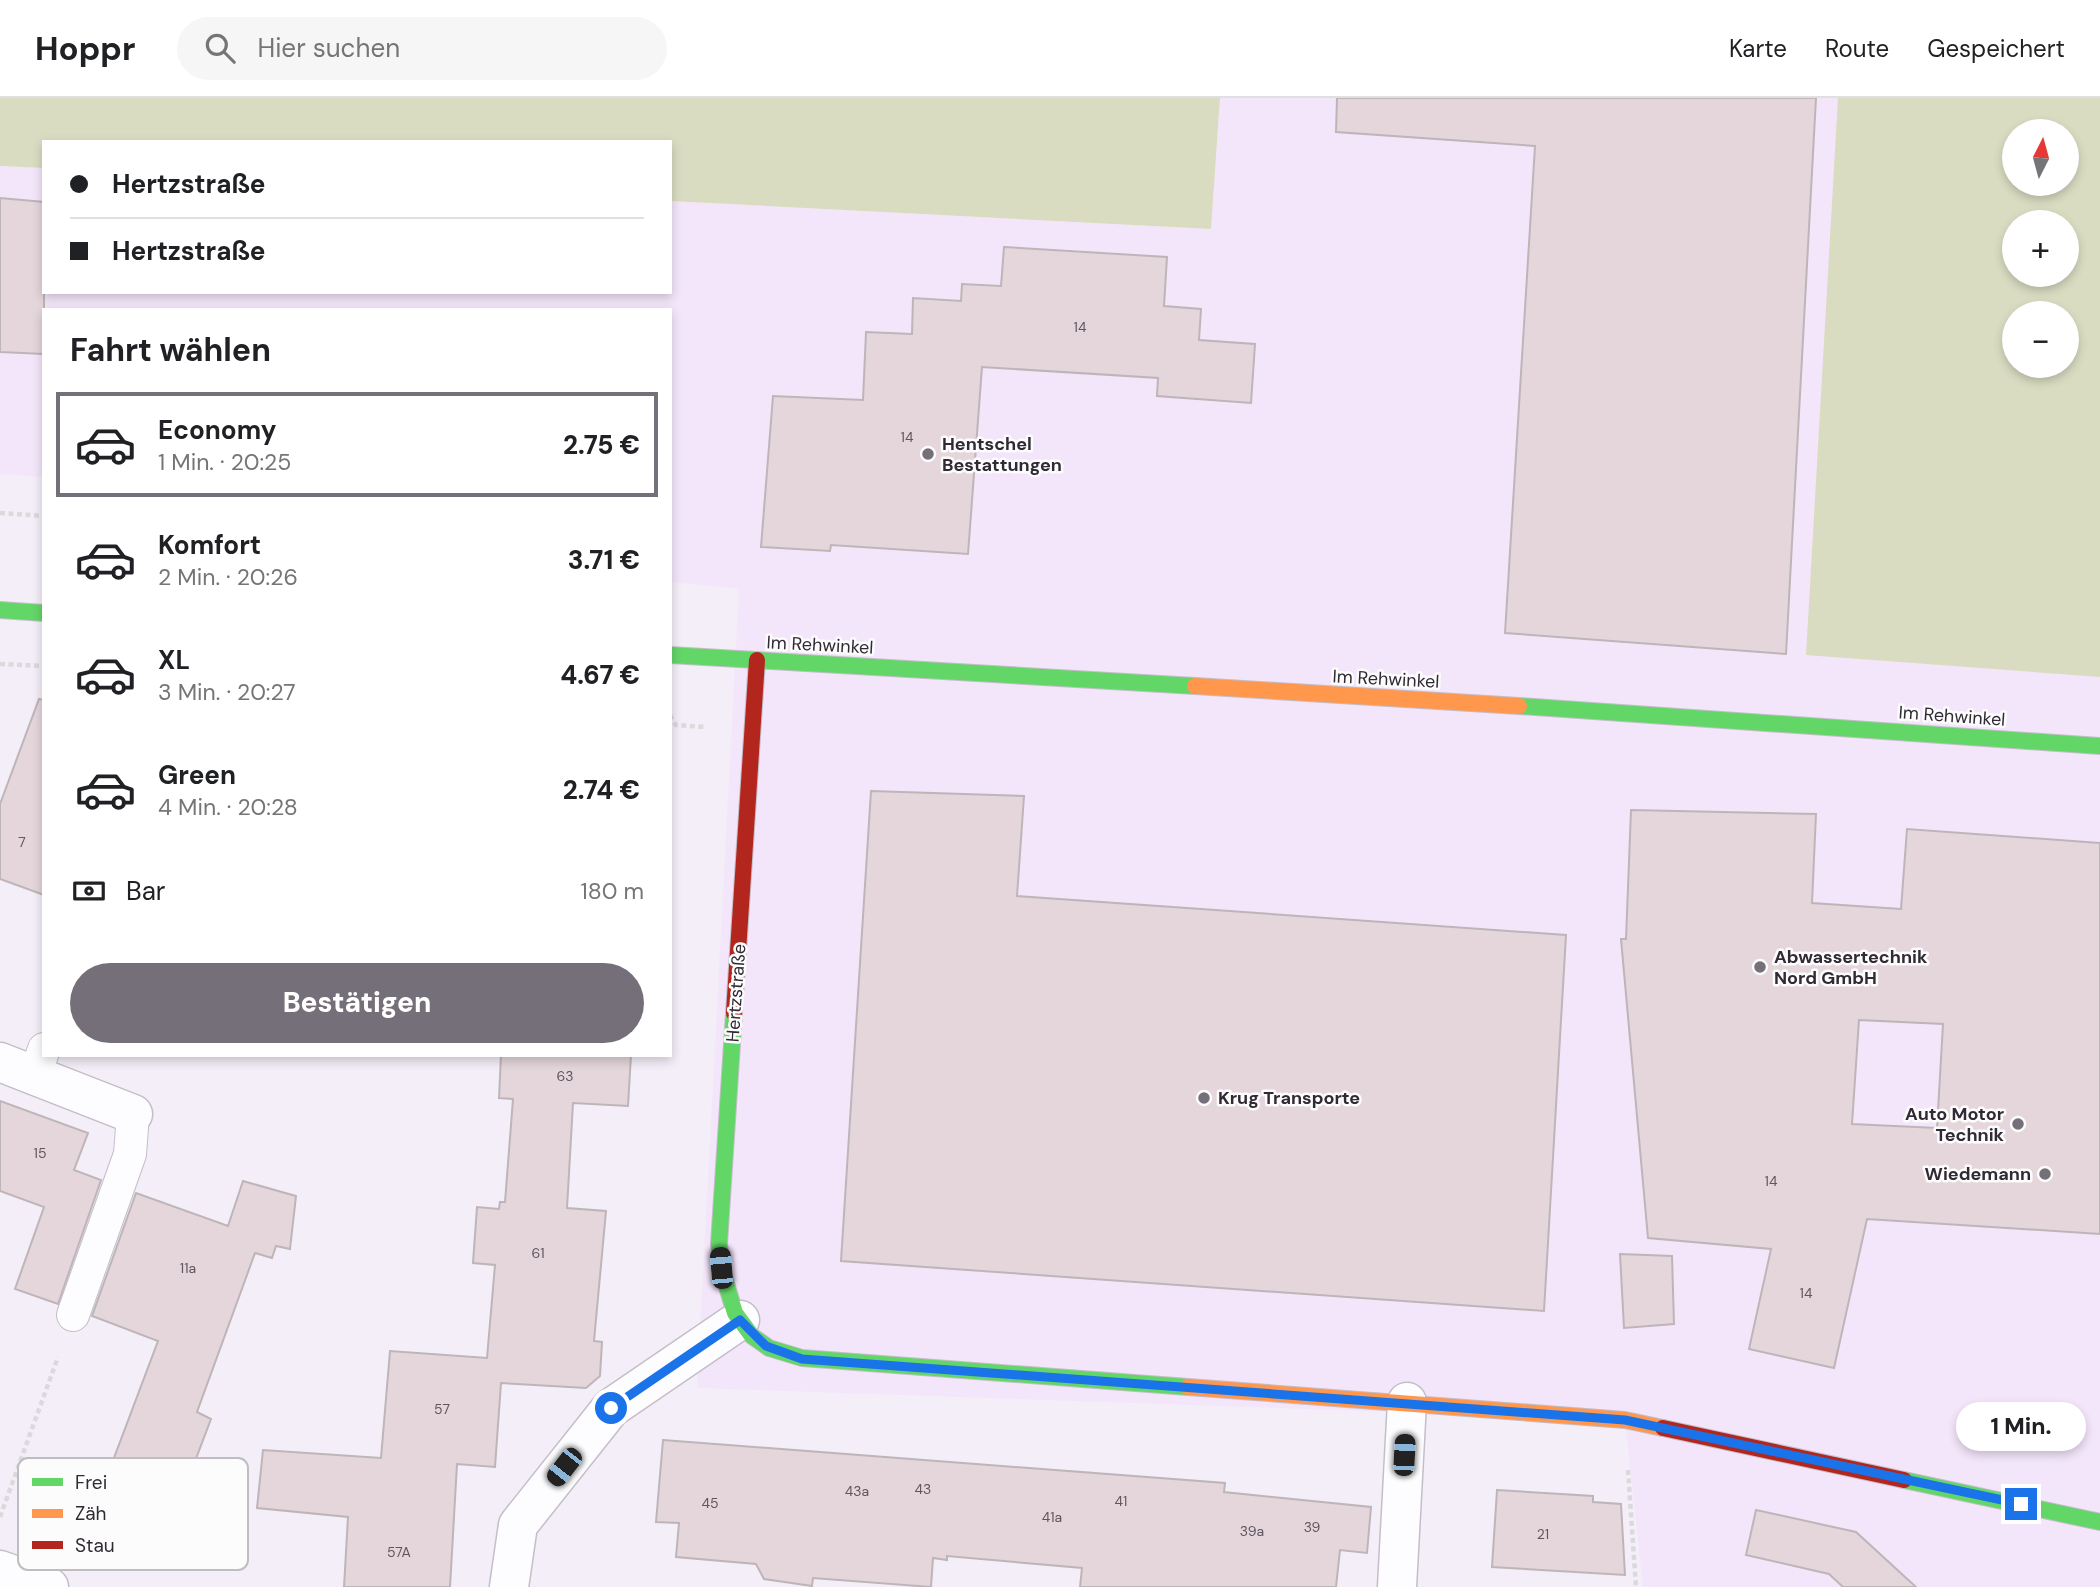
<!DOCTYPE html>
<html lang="de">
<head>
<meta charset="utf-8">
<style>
  body { margin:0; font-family:"DM Sans",sans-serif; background:#f6f6f6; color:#202124; height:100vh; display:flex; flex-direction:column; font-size:26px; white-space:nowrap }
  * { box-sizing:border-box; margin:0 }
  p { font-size:23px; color:#757577 }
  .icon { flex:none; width:38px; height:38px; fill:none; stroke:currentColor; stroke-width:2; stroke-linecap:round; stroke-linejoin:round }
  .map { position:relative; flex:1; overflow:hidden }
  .details { position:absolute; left:42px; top:210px; width:630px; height:749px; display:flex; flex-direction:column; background:#fff; border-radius:0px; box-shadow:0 4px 10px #0003 }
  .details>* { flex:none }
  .banner { position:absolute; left:42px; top:42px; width:630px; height:154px; border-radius:0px; box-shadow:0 4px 10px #0003; display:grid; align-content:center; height:154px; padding:0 28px; background:#fff }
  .needle { width:46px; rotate:6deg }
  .controls { position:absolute; left:2002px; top:21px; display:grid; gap:14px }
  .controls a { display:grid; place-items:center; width:77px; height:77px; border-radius:50%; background:#fff; box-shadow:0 4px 10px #0003; font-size:35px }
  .end { position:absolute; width:32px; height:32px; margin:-16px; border:9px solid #1a73e8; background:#fff; box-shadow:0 0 0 4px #fff }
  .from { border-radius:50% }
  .bubble { position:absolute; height:49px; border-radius:24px; background:#fff; box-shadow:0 4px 10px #0003; font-size:23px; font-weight:800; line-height:49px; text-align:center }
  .car { position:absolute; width:21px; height:42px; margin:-21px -10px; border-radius:9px; box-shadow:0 0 5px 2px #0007; background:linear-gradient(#222 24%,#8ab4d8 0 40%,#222 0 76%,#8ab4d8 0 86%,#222 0) }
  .banner b { display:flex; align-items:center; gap:24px; height:66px; font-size:26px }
  .banner b+b { border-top:2px solid #e0e0e0 }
  .banner i { width:18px; height:18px; background:#202124 }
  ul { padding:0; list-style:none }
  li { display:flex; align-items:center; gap:21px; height:105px; margin:0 14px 10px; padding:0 14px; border:4px solid transparent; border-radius:0px }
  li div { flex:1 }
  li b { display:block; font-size:26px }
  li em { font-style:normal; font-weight:800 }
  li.current { border-color:#756f79 }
  li>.icon { width:63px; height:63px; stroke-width:1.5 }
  h2 { padding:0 28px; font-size:32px; line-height:84px }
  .pay { display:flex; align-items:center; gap:18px; height:77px; padding:0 28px; font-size:26px }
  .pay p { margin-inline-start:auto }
  .button { display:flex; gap:14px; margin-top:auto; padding:14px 28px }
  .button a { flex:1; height:80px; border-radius:42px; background:#756f79; color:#fff; font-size:28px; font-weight:800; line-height:80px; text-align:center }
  header { display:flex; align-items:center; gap:42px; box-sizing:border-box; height:98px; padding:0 35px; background:#fff; border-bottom:2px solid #e0e0e0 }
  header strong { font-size:33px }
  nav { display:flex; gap:38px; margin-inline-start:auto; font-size:24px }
  .search { width:490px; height:63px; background:#f6f6f6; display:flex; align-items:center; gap:18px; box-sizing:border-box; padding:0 24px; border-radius:38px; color:#757577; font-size:26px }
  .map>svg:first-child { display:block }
</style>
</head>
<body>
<header>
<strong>Hoppr</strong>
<div class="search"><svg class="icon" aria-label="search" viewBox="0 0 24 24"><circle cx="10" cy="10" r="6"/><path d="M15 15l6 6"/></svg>Hier suchen</div>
<nav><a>Karte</a><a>Route</a><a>Gespeichert</a></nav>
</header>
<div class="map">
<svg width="2100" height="1489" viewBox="0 0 2100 1489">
  <rect width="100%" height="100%" fill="#f4eef8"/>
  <path fill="#f3e6fa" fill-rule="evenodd" d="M1220,0H2100V1489H1643L1625,1322L697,1290L739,491L670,484V212H44V379L0,376V68L44,70V194H670V103L1211,131ZM2014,33H2067V86H2014ZM2014,124H2067V177H2014ZM2014,215H2067V268H2014Z"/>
  <path fill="#dadcc2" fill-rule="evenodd" d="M0,0H1220L1211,131L670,103V44H44V70L0,68Z
    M1838,0H2100V579L1806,557ZM2014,33H2067V86H2014ZM2014,124H2067V177H2014ZM2014,215H2067V268H2014Z"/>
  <path fill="#e4d6db" stroke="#beb5b8" stroke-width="2" fill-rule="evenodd" d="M1337,0H1816L1786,556L1505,535L1535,48L1336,34Z
    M0,100L44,104V256L0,254Z
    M1004,149L1167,159L1164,208L1201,211L1199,242L1255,246L1251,305L1157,298L1158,280L982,269L968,456L831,447L830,453L761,449L773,298L863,302L866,234L912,236L913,200L961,203L962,186L1001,188Z
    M39,601L44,602V797L0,781V706Z
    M871,693L1024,698L1017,798L1566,837L1544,1213L841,1163Z
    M1631,712L1816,716L1812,805L1901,811L1907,731L2100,745V1136L1867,1121L1834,1270L1749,1251L1771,1151L1648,1140L1621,841H1626ZM1859,922L1943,926L1937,1030L1852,1026Z
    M501,957H631L628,1008L573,1005L567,1110L606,1113L594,1243L602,1244L600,1278L586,1290L501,1285L495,1369L457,1366L450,1489H344L348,1419L257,1410L263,1352L381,1360L390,1253L487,1260L495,1167L473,1165L477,1109L499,1111L500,1104H505L513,1001L499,1000Z
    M0,1003L88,1035L74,1072L101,1082L58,1206L15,1191L44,1109L0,1093Z
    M243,1083L296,1098L290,1151L276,1148L272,1160L255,1155L197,1314L211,1321L172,1424L100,1397L158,1243L92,1218L136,1095L228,1128Z
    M1620,1156L1672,1158L1674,1226L1624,1230Z
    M663,1342L1225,1385L1224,1394L1371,1409L1367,1455L1340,1452L1336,1489H1080L1082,1470L947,1458V1462L933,1460L931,1489L813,1480L812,1488L764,1481L756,1466L676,1459L679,1425L656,1424Z
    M1497,1392L1593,1398V1404L1621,1406L1625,1477L1492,1469Z
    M1756,1412L1856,1434L1916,1489H1843L1829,1476L1746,1457Z"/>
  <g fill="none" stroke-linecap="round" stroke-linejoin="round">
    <g stroke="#c4bec8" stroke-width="34">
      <path id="lane" d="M35,977L44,951
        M73,1217L130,1056L133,1016"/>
    </g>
    <g stroke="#c4bec8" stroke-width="41">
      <path id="street" d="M0,964L133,1016
        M0,1472L49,1489
        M509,1489L518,1427L611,1310L740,1222
        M1397,1489L1407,1304"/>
    </g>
    <g stroke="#c4bec8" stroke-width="18">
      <path id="fast" d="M0,512L44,515
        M670,557L1195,588
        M1519,608L2100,648
        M734,915L719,1146L723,1176L735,1215L752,1238L769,1250L802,1260L1188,1289
        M1904,1382L2100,1424"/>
    </g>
    <g stroke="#c4bec8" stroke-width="18">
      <path id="slow" d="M1195,588L1519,608
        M1188,1289L1625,1322L1663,1330"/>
    </g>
    <g stroke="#c4bec8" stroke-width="18">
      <path id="jam" d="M734,915L757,562
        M1663,1330L1904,1382"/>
    </g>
    <path stroke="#dad9dc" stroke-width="4.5" stroke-dasharray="5 3.5" stroke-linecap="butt" d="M0,415L44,418
      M0,566L44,568
      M670,617L676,627L706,629
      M1628,1372L1636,1489
      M0,1419L58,1259"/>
    <use href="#lane" stroke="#fdfcfe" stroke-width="32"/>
    <use href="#street" stroke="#fdfcfe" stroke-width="38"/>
    <use href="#fast" stroke="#63d668" stroke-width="16"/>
    <use href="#slow" stroke="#ff974d" stroke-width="16"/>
    <use href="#jam" stroke="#b3261e" stroke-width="16"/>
  </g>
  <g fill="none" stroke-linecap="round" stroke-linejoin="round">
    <path stroke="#1a73e8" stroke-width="9" d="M611,1310L740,1222L766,1248L802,1261L1625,1322L2021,1406"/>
  </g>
  <g fill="#756f79" stroke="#fcfcfc" stroke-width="2.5">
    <circle cx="928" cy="356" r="7"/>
    <circle cx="1760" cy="869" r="7"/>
    <circle cx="1204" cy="1000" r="7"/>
    <circle cx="2018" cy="1026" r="7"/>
    <circle cx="2045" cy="1076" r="7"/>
  </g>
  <g text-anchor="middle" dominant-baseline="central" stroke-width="5" stroke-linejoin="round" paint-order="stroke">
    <g font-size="14" fill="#5f565f">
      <text x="1080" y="229">14</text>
      <text x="907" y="339">14</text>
      <text x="22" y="744">7</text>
      <text x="565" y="978">63</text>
      <text x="40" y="1055">15</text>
      <text x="1771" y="1083">14</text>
      <text x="538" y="1155">61</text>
      <text x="188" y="1170">11a</text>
      <text x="1806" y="1195">14</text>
      <text x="442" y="1311">57</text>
      <text x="923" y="1391">43</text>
      <text x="857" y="1393">43a</text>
      <text x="1121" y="1403">41</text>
      <text x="710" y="1405">45</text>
      <text x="1052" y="1419">41a</text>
      <text x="1312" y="1429">39</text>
      <text x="1252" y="1433">39a</text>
      <text x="1543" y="1436">21</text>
      <text x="399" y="1454">57A</text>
    </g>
    <g font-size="18" font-weight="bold" fill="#312a35" stroke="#fcfcfc" text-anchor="start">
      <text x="942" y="346">Hentschel<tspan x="942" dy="21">Bestattungen</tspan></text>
      <text x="1774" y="859">Abwassertechnik<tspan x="1774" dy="21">Nord GmbH</tspan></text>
      <text x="1218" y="1000">Krug Transporte</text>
      <text x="2004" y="1016" text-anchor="end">Auto Motor<tspan x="2004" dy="21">Technik</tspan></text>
      <text x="2031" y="1076" text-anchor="end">Wiedemann</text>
    </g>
    <g font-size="18" fill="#312a35" stroke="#fcfcfc">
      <text transform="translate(820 547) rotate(3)">Im Rehwinkel</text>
      <text transform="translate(1386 581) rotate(3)">Im Rehwinkel</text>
      <text transform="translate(1952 618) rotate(4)">Im Rehwinkel</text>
      <text transform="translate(736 895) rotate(-86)">Hertzstraße</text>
    </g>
  </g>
  <rect x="18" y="1360" width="230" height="112" rx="10" fill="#fcfcfc" stroke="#bfbdc0" stroke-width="2"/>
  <rect x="32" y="1380" width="31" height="8" fill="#63d668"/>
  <rect x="32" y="1411" width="31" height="9" fill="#ff974d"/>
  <rect x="32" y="1443" width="31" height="8" fill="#b3261e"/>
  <g font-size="19" fill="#312a35">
    <text x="75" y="1391">Frei</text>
    <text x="75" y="1422">Zäh</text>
    <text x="75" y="1454">Stau</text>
  </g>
</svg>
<div class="controls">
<a><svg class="needle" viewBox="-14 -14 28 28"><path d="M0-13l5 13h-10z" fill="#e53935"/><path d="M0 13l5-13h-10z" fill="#757577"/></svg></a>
<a>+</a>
<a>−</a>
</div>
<i class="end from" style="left:611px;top:1310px"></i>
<i class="end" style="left:2021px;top:1406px"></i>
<div class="bubble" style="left:1956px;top:1304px;width:130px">1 Min.</div>
<i class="car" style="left:721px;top:1170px;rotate:355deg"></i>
<i class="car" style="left:1404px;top:1357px;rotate:3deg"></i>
<i class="car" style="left:564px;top:1369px;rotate:218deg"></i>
<div class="banner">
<b><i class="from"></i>Hertzstraße</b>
<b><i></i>Hertzstraße</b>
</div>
<section class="details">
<h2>Fahrt wählen</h2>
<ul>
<li class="current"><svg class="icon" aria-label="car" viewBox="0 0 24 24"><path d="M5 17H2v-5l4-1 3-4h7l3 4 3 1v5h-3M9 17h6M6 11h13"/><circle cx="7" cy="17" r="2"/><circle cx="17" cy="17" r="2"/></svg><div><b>Economy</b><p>1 Min. · 20:25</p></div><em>2.75 €</em></li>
<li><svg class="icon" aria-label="car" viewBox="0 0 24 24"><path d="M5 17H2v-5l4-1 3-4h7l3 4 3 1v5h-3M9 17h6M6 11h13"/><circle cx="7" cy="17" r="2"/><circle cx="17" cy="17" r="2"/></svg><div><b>Komfort</b><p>2 Min. · 20:26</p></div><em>3.71 €</em></li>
<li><svg class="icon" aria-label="car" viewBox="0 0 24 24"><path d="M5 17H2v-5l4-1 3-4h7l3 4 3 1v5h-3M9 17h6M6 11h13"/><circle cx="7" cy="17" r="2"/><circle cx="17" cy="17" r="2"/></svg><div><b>XL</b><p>3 Min. · 20:27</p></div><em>4.67 €</em></li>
<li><svg class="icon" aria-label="car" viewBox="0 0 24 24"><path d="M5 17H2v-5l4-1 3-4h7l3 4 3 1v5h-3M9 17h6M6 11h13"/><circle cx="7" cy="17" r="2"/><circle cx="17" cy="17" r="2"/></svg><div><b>Green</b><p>4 Min. · 20:28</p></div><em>2.74 €</em></li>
</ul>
<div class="pay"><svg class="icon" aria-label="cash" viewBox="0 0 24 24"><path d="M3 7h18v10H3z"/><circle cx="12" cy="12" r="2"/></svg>Bar<p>180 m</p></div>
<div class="button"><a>Bestätigen</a></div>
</section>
</div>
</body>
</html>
